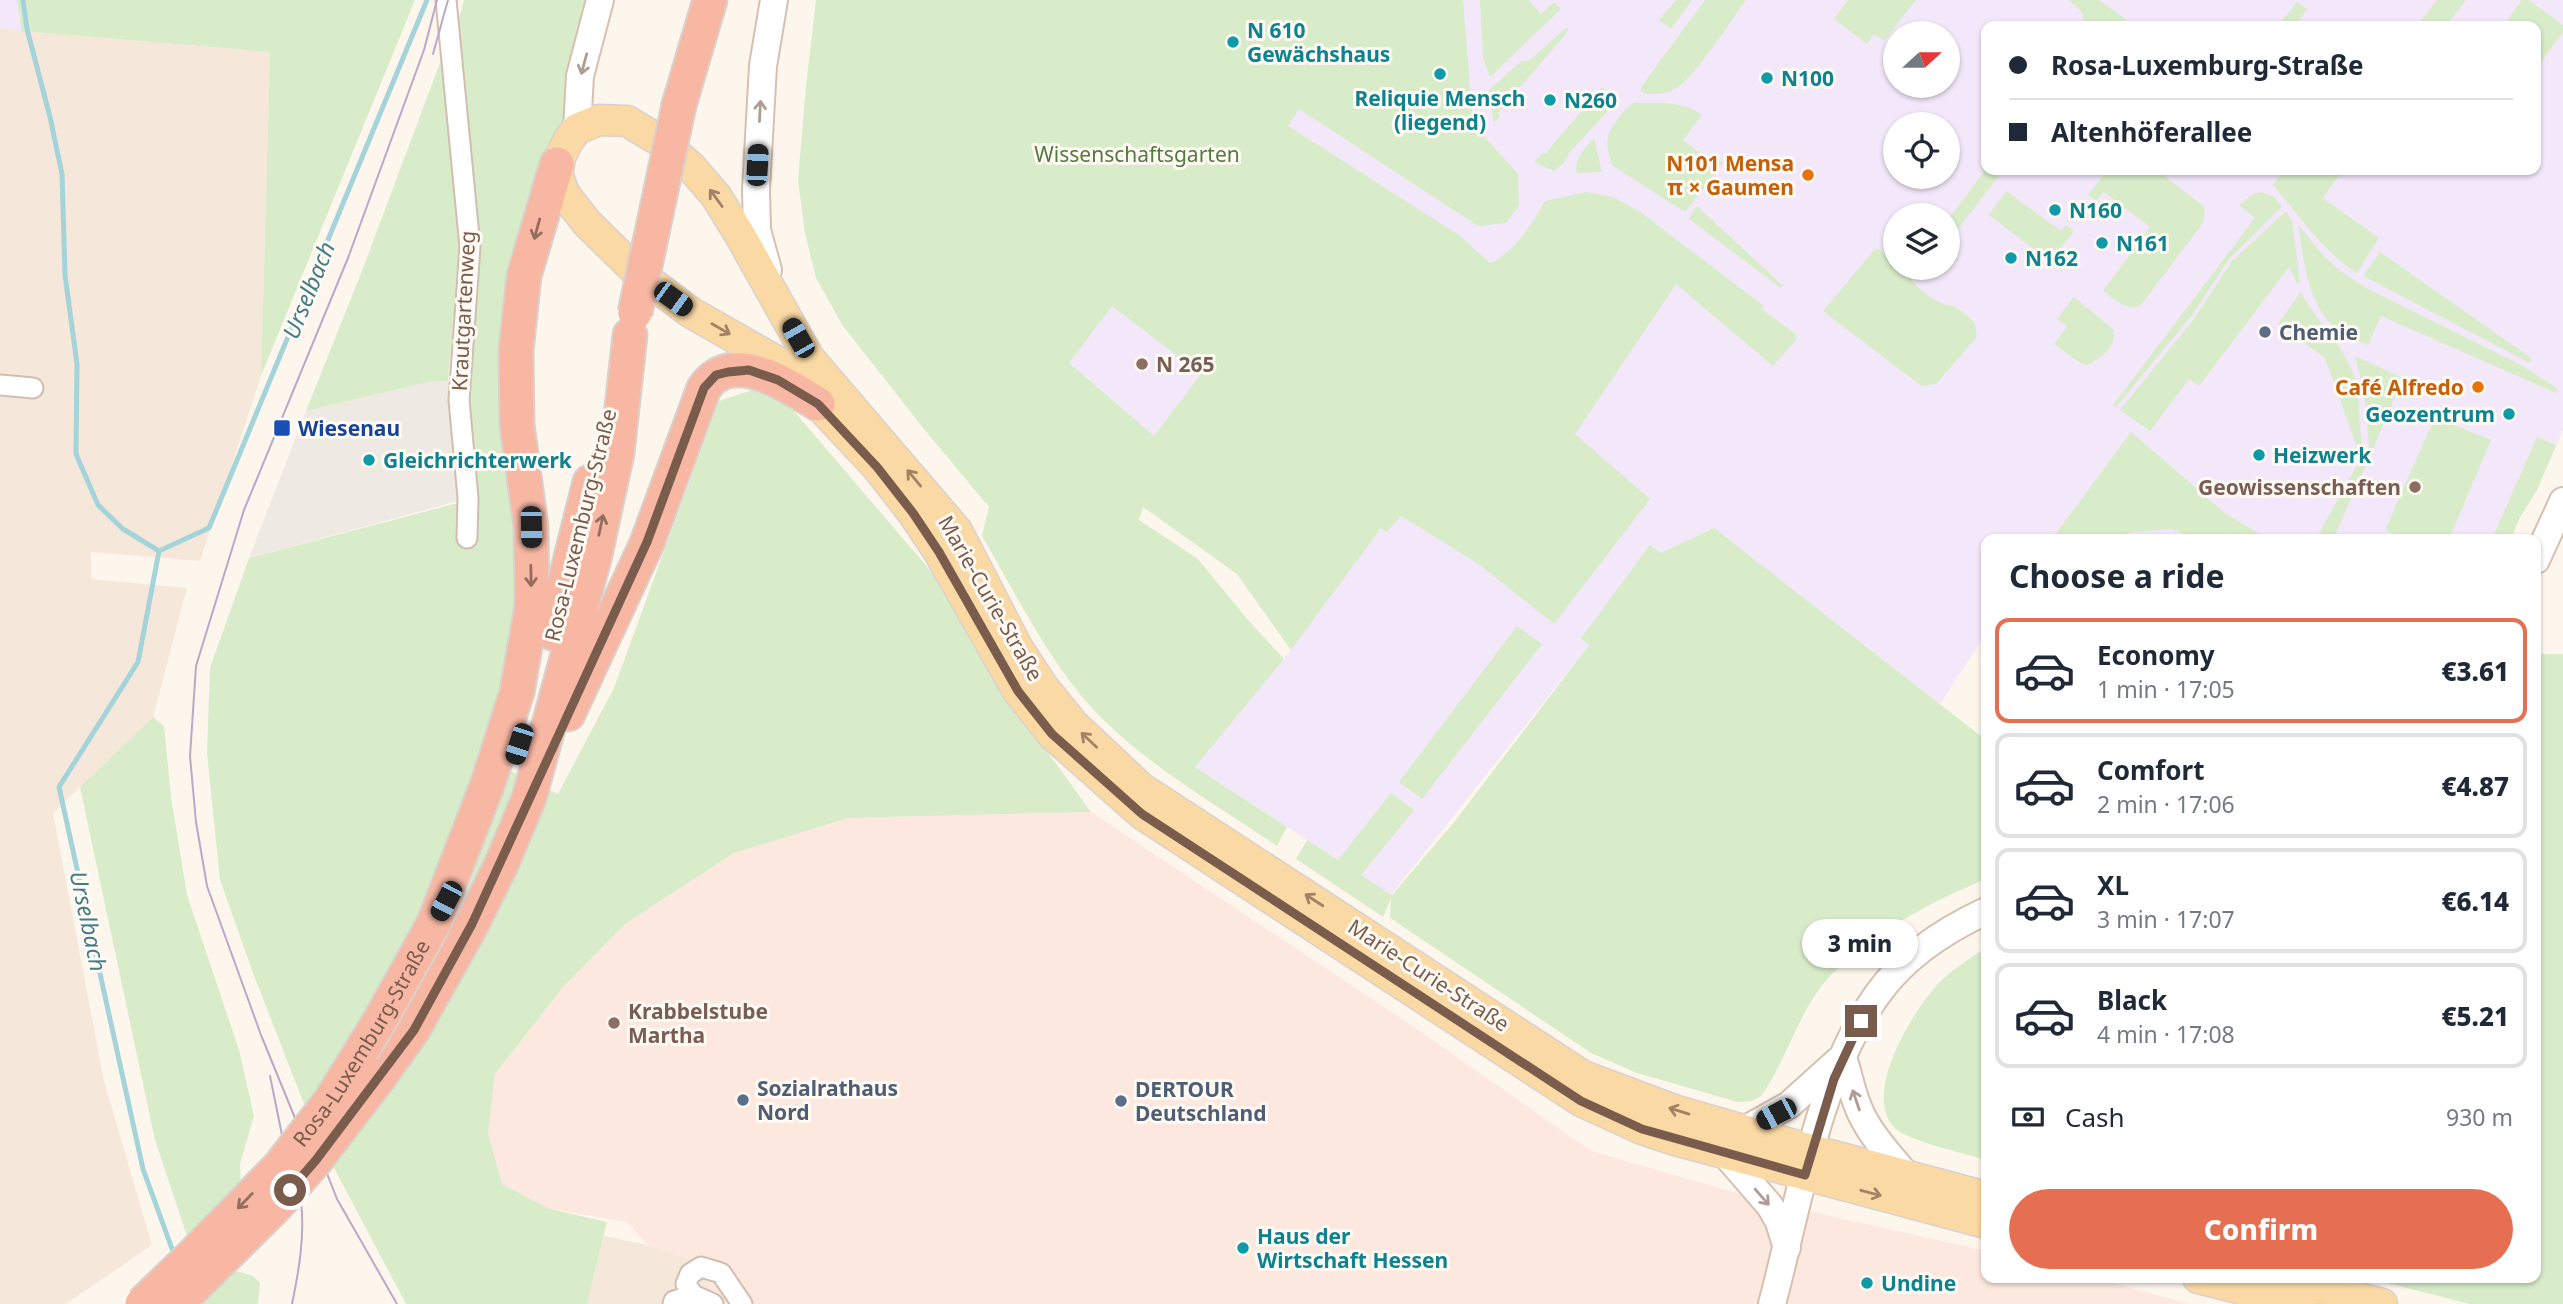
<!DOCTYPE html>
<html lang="en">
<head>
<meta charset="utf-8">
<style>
  body { margin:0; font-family:"Noto Sans",sans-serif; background:#f2f2f3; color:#1f2937; height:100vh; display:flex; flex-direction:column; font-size:26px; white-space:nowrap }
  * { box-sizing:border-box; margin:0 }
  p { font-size:23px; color:#747a83 }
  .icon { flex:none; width:38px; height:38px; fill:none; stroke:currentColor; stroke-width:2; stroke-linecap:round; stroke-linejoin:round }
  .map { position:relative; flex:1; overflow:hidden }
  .drawer { position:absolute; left:1981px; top:534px; width:560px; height:749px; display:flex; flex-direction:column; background:#fff; border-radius:14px; box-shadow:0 2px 5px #0004 }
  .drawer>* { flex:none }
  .guide { position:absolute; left:1981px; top:21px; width:560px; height:154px; border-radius:14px; box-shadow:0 2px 5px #0004; display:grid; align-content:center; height:154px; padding:0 28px; background:#fff }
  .needle { width:46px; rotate:69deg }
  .controls { position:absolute; left:1883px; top:21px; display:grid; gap:14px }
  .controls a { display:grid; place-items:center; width:77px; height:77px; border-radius:50%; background:#fff; box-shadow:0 2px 5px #0004; font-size:35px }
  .end { position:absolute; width:32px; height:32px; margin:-16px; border:9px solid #7a5c4d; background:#fff; box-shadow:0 0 0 4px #fff }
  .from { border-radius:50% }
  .bubble { position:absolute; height:49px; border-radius:24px; background:#fff; box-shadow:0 2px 5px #0004; font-size:23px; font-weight:800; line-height:49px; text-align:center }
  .car { position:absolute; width:21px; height:42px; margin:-21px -10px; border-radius:9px; box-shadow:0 0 5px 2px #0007; background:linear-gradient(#222 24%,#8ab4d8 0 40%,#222 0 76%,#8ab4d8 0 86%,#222 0) }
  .guide b { display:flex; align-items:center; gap:24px; height:66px; font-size:26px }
  .guide b+b { border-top:2px solid #e0e1e3 }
  .guide i { width:18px; height:18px; background:#1f2937 }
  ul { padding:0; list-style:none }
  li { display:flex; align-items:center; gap:21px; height:105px; margin:0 14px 10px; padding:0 14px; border:4px solid #e0e1e3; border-radius:14px }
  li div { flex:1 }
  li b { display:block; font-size:26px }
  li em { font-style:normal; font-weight:800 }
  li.on { border-color:#e76f51 }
  li>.icon { width:63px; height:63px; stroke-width:1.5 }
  h2 { padding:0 28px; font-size:32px; line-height:84px }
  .pay { display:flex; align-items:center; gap:18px; height:77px; padding:0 28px; font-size:26px }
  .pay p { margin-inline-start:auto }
  .button { display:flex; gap:14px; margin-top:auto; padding:14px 28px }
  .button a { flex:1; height:80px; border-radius:42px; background:#e76f51; color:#fff; font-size:28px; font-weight:800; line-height:80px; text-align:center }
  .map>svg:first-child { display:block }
</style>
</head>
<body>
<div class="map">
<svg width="2563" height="1304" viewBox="0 0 2563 1304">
  <rect width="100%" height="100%" fill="#fdf6ec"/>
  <path fill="#f5e8da" d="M0,0H17L23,31L270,52L261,376L200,561L91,552V579L187,588L153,717L53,813L104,1081L152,1245L66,1304H0Z
    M604,1236L648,1245L694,1261L713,1290L727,1304H587Z"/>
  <path fill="#fde8e0" d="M1091,812L1421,1032L1591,1151L1765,1201L1986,1251V1278H2093L2190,1304H727L713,1290L694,1261L648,1245L627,1222L550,1209L502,1184L488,1133L495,1074L564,986L625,924L734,853L848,818Z"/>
  <path fill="#efe9e4" d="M448,381L453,447L462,500L249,558L306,411L428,382Z"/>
  <path fill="#f3e8fa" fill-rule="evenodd" d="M0,0H17L22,31L0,28Z
    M1091,0H2563V430L2537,490L2520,517L2511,539H1986V633L1940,704L1713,528L1661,554L1391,895L1195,767L1291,650L1237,574L1143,506L1055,352ZM1986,26H2536V170H1986ZM1895,33H1948V86H1895ZM1895,124H1948V177H1895ZM1895,215H1948V268H1895Z"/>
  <path fill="#d8ecc9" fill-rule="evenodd" d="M17,0H415L261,376L270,52L22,31Z
    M464,0H595L568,128L526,220L512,482L517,583L506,704L490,761L558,794L614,688L719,401L752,390L788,404L935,576L993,671L1049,754L1091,812L848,818L734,853L625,924L564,986L495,1074L488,1133L502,1184L550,1209L607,1222L587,1304H406L333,1166L304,1104L253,973L220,880L207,753L210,668L249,558L473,499L461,420L476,286L457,26Z
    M816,0H1463L1473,124L1518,174L1519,206L1506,223L1478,226L1299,109L1288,126L1459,235L1490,263C1517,251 1530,225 1545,201L1586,192L1613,197L1640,212L1764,306L1762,309L1795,334L1796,340L1773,366L1676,284L1575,434L1650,499L1554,624L1480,565L1401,516L1387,532L1381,528L1291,650L1237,574L1143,507L1139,520L1198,559L1248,620L1284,659L1195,767L1287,827L1277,846C1214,803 1144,764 1092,708C1047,658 1016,594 982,536L989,507L924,429L843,326L816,278L805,233L798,180L806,86ZM1112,306L1201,374L1154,436L1069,363Z
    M1480,0H1528L1541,14L1554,2L1561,9L1490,77L1483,57Z
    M1676,0H1692L1671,29L1659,20Z
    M1705,0H1746C1729,23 1699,71 1678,87C1668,94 1653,96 1641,92V87Z
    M1848,0H1916L1884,41L1874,34L1867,44L1834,19Z
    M2068,0H2099L2135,26H2086L2081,11Z
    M2437,0H2466L2446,26H2417Z
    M2522,0H2529L2563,25V32L2536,69V26H2503Z
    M2297,2L2307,9L2295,26H2278Z
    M1567,27L1569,29L1564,36L1498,113L1500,116L1494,123L1488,91L1521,61L1530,60Z
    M443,55L457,166L459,258L448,381L428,382L306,411L362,271Z
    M1602,87L1616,102L1570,152L1564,163L1554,171L1534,162L1543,152L1545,154Z
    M1634,103C1659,103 1681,100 1702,115L1683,140L1709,160L1713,155L1723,163L1685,212L1613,166C1605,146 1604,136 1618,119C1623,112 1627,107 1634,103Z
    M1594,138L1602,172L1577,173C1573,160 1585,148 1594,138Z
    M1986,169L1998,177L1948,242V220Z
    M2107,170H2118L2126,176L2132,170H2156L2201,204L2205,211L2203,223L2141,305C2126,312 2115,299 2103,291L2150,227L2104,192L2096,201L2088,195Z
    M2284,170H2343L2323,198L2379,238L2357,273C2323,252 2299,215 2273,185Z
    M2006,191L2061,231L2066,225L2074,231L2056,254L2064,261L2058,268L1989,215Z
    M2261,192L2274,197L2282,207L2229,259L2193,314L2116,407L2113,405L2255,218L2239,205L2252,195Z
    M1697,206L1783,286L1781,288L1689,219Z
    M2286,211L2292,221L2300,282L2297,283L2289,267L2199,386L2189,379L2150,431L2120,410L2194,319L2232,261Z
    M2298,224L2321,253L2339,270L2366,288L2521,365L2557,388L2556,393L2381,316L2368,345C2359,341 2345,338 2338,331C2307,304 2304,262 2298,224Z
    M1875,249L1880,250L1895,262V268L1906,269C1909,284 1939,307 1954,306C1966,315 1979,321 1976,338L1936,384L1922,386L1916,382L1823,311Z
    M2380,252L2531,358L2530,363L2363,276Z
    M2301,292C2316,321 2343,344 2354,376C2363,404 2356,435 2367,463L2333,539H2316L2361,458L2325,358L2278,324Z
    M2074,297L2114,330C2115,348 2103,358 2087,365L2077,361L2054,344L2067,326L2057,319Z
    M2355,356L2403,378L2370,456L2364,391Z
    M2435,417L2491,440L2449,539H2406L2385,530Z
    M2131,432L2225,513L2268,539H2195L2173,529L2132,532L2113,539H2052Z
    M2537,437L2556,445L2537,490L2520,517L2511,539H2492Z
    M1714,528L1986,740V879C1932,901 1863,937 1824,983C1797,1016 1786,1061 1761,1096L1752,1101L1738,1102L1637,1073L1591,1053L1390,918L1391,898L1383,917L1296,859L1307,840L1338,860L1391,793L1414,810L1361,875L1392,895L1455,821L1589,645L1581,638L1650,545L1661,553Z
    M1517,626L1542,644L1422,799L1399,782Z
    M2536,654H2563V1304H2470L2367,1278H2536Z
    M153,717L164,726L171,797L187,895L239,1050L254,1116L240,1164L241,1183L188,1239L155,1140L80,787Z
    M1986,948V1160C1964,1153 1911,1142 1896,1129C1859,1097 1915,1005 1943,979C1956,967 1971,957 1986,948Z
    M237,1271L253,1276L260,1283L258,1304H202Z"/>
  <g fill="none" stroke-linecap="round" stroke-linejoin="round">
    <path stroke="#a5d3da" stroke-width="5" d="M23,0L27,29L50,117L62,174L65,275L77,364L76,454L98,505L123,529L159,551L138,662L59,787L143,1169L175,1257
      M159,551L209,528L427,0"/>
    <g stroke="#d1beb0" stroke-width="23">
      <path id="street" d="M446,0L470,247L459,400L468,498L467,538
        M0,385L33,388
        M673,1304L674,1301L693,1295
        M713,1304L693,1295L686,1284L690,1274L701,1267L721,1273L742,1304"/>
    </g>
    <g stroke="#d6c0b0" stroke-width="30">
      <path id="secondary" d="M577,129L580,76L600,0
        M768,270L757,230L756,190L763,66L774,0
        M2536,560L2563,501
        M1843,1057C1848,1072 1851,1089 1857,1104C1867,1132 1889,1154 1907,1176
        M1744,1130L1789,1105L1839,1060
        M1725,1154L1770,1206L1779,1222L1787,1248
        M1772,1304C1798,1207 1818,1077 1877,995C1903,958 1945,930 1986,911"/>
    </g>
    <g stroke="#dad1cd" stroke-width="33">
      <path id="primary" d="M1986,1197L1811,1150L1674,1110L1583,1076L1141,788L1073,724L1043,687L1017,647L957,531L809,358L740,235L716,196L691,167L662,142L627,121L599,120L577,129L568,141L557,164L559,180L565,195L587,223L638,273L690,312L776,361L804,385L818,404L877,467L913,513L939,552L1018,691L1052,734L1142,814L1581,1101L1642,1129L1675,1140L1986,1223
        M2198,1278L2302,1304
        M2284,1278L2382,1304"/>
    </g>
    <g stroke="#dad1cd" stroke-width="37">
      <path id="highway" d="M679,105L710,0
        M552,633L590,482
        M568,714L647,543L704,388C707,384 711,379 716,376C746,356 793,389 818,404
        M434,923L488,783L517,692L532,606L531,527L517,425L516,351L524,276L557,164
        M381,1075L413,1030L472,924L502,863L529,798L594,559L617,453L630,335"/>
    </g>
    <use href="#street" stroke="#fff" stroke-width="19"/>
    <use href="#secondary" stroke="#fff" stroke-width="26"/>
    <use href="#primary" stroke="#fbd9a5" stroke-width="30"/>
    <use href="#highway" stroke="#f7b7a3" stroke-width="33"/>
    <path stroke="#b9a8c9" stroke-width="2" d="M433,54L448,0
      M270,1076L282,1135
      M295,1118L261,1035L207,886L196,822L190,756L196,666L244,510L348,258L424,50L437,0
      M326,1171L337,1199L397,1304
      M292,1304C299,1270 305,1236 301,1201"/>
    <g stroke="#dad1cd" stroke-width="37" stroke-linecap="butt">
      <g id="highway-bridge">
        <path d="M635,313L679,105"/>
        <path id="s1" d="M142,1304L196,1252L279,1167L331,1100L379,1022L434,923"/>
        <path d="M177,1304L277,1205L316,1160L381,1075"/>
      </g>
    </g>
    <use href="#highway-bridge" stroke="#f7b7a3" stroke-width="33"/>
  </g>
  <defs><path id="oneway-shaft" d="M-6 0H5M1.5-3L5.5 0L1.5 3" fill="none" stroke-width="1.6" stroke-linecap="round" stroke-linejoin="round" transform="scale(1.75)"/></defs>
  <g stroke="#af9d94">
    <use href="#oneway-shaft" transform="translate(584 64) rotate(105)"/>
    <use href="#oneway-shaft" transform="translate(760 111) rotate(-87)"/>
    <use href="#oneway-shaft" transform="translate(1856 1100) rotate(-109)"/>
    <use href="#oneway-shaft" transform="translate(1762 1197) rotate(49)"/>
  </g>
  <g stroke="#a18267">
    <use href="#oneway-shaft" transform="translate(716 198) rotate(-126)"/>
    <use href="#oneway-shaft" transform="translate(721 329) rotate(30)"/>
    <use href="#oneway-shaft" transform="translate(914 478) rotate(-130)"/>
    <use href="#oneway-shaft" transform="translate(1089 740) rotate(-137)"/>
    <use href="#oneway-shaft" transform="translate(1314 900) rotate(-147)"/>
    <use href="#oneway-shaft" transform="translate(1679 1111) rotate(-163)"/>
    <use href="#oneway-shaft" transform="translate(1871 1193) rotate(15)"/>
  </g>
  <g stroke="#936e5e">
    <use href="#oneway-shaft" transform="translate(537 229) rotate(105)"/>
    <use href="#oneway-shaft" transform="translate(601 525) rotate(-78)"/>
    <use href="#oneway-shaft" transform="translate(531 576) rotate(89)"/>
    <use href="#oneway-shaft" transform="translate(245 1201) rotate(134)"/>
  </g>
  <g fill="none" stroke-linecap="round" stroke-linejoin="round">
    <path stroke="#7a5c4d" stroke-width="9" d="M290,1190L316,1160L414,1030L472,924L647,542L704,388L716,375L728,372L749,370L778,380L818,404L877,467L913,513L939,552L1018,691L1052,734L1142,814L1581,1101L1642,1129L1805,1175L1834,1079L1861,1021"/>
  </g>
  <g fill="#0f9aa8" stroke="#fffaf3" stroke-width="2.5">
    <circle cx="1233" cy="42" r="7"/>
    <circle cx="1440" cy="74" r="7"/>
    <circle cx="1767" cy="78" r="7"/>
    <circle cx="1550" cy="100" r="7"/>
    <circle cx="2055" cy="210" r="7"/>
    <circle cx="2102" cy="243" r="7"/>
    <circle cx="2011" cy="258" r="7"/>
    <circle cx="2509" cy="414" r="7"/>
    <circle cx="2259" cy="455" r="7"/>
    <circle cx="369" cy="460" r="7"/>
    <circle cx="1243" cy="1248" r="7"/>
    <circle cx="1867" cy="1283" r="7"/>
  </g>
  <g fill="#e8710a" stroke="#fffaf3" stroke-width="2.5">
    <circle cx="1808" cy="175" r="7"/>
    <circle cx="2478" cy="387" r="7"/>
  </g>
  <g fill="#5c6f8a" stroke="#fffaf3" stroke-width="2.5">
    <circle cx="2265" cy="332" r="7"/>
    <circle cx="743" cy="1100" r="7"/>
    <circle cx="1121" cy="1101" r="7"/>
  </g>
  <g fill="#8d6e63" stroke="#fffaf3" stroke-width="2.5">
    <circle cx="1142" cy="364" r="7"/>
    <circle cx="2415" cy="487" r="7"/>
    <circle cx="614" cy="1023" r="7"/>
  </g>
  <rect fill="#1a4fb4" stroke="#fffaf3" stroke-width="2.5" x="273" y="419" width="18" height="18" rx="3.5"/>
  <g text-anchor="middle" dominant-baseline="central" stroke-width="6" stroke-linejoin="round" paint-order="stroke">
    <g font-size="21" font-weight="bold" fill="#0d838f" stroke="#fffaf3" text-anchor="start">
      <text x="1247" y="30">N 610<tspan x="1247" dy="24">Gewächshaus</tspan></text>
      <text x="1781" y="78">N100</text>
      <text x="1440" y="98" text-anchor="middle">Reliquie Mensch<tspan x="1440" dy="24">(liegend)</tspan></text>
      <text x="1564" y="100">N260</text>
      <text x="2069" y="210">N160</text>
      <text x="2116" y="243">N161</text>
      <text x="2025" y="258">N162</text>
      <text x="2495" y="414" text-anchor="end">Geozentrum</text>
      <text x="2273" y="455">Heizwerk</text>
      <text x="383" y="460">Gleichrichterwerk</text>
      <text x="1257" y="1236">Haus der<tspan x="1257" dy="24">Wirtschaft Hessen</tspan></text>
      <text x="1881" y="1283">Undine</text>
    </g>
    <g font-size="21" fill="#537a41" stroke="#fffaf3">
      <text x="1137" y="154">Wissenschaftsgarten</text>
    </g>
    <g font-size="21" font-weight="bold" fill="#c56008" stroke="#fffaf3" text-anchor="end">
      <text x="1794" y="163">N101 Mensa<tspan x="1794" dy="24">π × Gaumen</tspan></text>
      <text x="2464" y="387">Café Alfredo</text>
    </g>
    <g font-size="21" fill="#7a5c4d" stroke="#fffaf3">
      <text transform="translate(463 311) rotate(-87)">Krautgartenweg</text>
      <text transform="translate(580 525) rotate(-76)">Rosa-Luxemburg-Straße</text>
      <text transform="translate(991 598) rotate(60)">Marie-Curie-Straße</text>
      <text transform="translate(1429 975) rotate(33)">Marie-Curie-Straße</text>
      <text stroke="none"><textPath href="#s1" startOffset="343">Rosa-Luxemburg-Straße</textPath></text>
    </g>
    <g font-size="21" font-weight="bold" fill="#4e5e75" stroke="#fffaf3" text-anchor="start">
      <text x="2279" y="332">Chemie</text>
      <text x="757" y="1088">Sozialrathaus<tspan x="757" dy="24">Nord</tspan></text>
      <text x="1135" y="1089">DERTOUR<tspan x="1135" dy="24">Deutschland</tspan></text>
    </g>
    <g font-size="21" font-weight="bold" fill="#785e54" stroke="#fffaf3" text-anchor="start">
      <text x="1156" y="364">N 265</text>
      <text x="2401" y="487" text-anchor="end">Geowissenschaften</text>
      <text x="628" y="1011">Krabbelstube<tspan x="628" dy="24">Martha</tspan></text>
    </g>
    <g font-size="21" font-weight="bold" fill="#164399" stroke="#fffaf3" text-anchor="start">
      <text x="298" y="428">Wiesenau</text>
    </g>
    <g font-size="23" font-style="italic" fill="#437c86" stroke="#fffaf3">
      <text transform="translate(308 290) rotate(-68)">Urselbach</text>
      <text transform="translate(89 921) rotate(78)">Urselbach</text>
    </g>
  </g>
</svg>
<div class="controls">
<a><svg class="needle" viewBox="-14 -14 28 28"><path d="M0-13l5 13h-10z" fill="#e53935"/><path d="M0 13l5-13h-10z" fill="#747a83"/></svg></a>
<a><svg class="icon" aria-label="locate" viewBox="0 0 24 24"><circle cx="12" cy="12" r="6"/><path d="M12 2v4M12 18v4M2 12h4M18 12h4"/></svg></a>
<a><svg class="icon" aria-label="layers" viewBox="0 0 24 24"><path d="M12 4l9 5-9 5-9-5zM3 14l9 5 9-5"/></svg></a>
</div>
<i class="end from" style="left:290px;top:1190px"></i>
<i class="end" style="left:1861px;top:1021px"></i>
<div class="bubble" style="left:1802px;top:919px;width:116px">3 min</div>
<i class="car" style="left:757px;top:165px;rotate:3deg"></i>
<i class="car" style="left:673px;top:299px;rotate:126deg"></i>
<i class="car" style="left:798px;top:338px;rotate:330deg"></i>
<i class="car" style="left:531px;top:527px;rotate:179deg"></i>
<i class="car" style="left:519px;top:744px;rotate:198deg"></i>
<i class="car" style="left:446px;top:901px;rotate:208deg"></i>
<i class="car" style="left:1776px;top:1114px;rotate:242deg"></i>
<div class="guide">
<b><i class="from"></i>Rosa-Luxemburg-Straße</b>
<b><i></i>Altenhöferallee</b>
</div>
<section class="drawer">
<h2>Choose a ride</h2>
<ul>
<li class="on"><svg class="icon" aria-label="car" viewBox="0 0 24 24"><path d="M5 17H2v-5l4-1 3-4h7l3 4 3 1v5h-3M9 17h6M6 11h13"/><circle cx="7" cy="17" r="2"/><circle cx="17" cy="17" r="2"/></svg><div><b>Economy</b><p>1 min · 17:05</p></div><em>€3.61</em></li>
<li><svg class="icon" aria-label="car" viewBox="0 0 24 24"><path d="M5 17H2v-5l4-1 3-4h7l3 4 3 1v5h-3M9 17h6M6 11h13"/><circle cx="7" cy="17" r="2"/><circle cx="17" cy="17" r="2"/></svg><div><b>Comfort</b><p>2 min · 17:06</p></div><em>€4.87</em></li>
<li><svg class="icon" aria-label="car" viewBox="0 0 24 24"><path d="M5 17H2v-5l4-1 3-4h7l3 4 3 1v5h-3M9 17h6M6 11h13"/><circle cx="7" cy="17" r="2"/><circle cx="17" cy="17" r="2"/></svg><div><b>XL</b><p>3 min · 17:07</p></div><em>€6.14</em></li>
<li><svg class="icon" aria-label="car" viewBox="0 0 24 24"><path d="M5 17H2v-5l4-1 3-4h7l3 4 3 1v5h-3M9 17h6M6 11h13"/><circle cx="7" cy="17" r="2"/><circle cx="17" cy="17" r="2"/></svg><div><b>Black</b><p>4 min · 17:08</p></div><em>€5.21</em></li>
</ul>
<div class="pay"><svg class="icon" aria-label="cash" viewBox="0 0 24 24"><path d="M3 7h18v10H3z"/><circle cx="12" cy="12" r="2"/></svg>Cash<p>930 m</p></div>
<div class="button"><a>Confirm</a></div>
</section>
</div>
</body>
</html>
